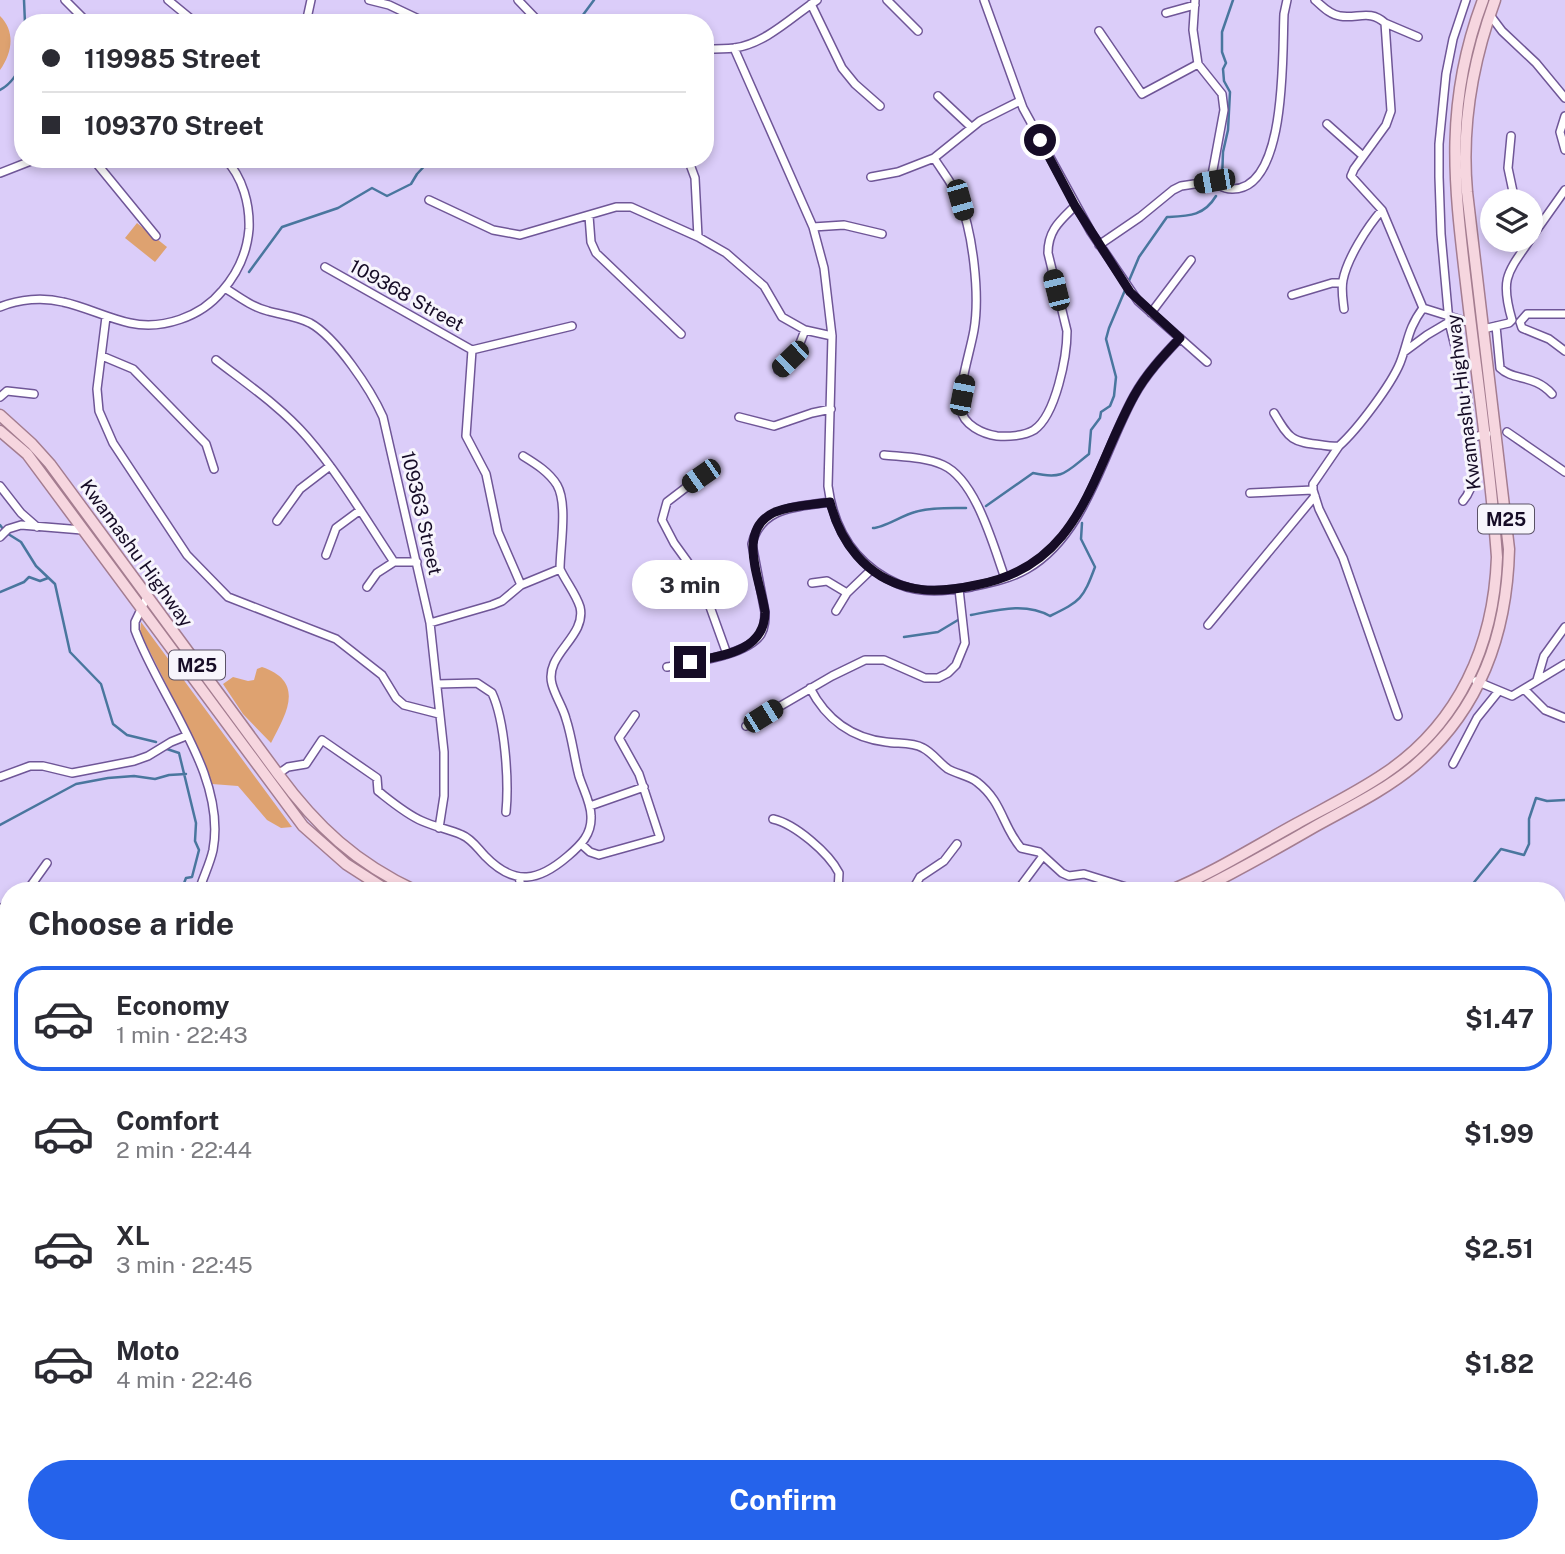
<!DOCTYPE html>
<html lang="en">
<head>
<meta charset="utf-8">
<style>
  body { margin:0; font-family:"Public Sans",sans-serif; background:#f7f7f7; color:#2b2b33; height:100vh; display:flex; flex-direction:column; font-size:26px; white-space:nowrap }
  * { box-sizing:border-box; margin:0 }
  p { font-size:23px; color:#7c7c81 }
  .icon { flex:none; width:38px; height:38px; fill:none; stroke:currentColor; stroke-width:2; stroke-linecap:round; stroke-linejoin:round }
  .map { position:relative; flex:1; overflow:hidden }
  .side { position:absolute; left:0px; top:882px; width:1566px; height:672px; display:flex; flex-direction:column; background:#fff; border-radius:28px 28px 0 0; box-shadow:0 4px 10px #0003 }
  .side>* { flex:none }
  .guide { position:absolute; left:14px; top:14px; width:700px; height:154px; border-radius:28px; box-shadow:0 4px 10px #0003; display:grid; align-content:center; height:154px; padding:0 28px; background:#fff }
  .fabs { position:absolute; left:1480px; top:189px; display:grid; gap:14px }
  .fabs a { display:grid; place-items:center; width:63px; height:63px; border-radius:50%; background:#fff; box-shadow:0 4px 10px #0003; font-size:35px }
  .end { position:absolute; width:32px; height:32px; margin:-16px; border:9px solid #160c26; background:#fff; box-shadow:0 0 0 4px #fff }
  .from { border-radius:50% }
  .bubble { position:absolute; height:49px; border-radius:24px; background:#fff; box-shadow:0 4px 10px #0003; font-size:23px; font-weight:700; line-height:49px; text-align:center }
  .car { position:absolute; width:21px; height:42px; margin:-21px -10px; border-radius:9px; box-shadow:0 0 5px 2px #0007; background:linear-gradient(#222 24%,#8ab4d8 0 40%,#222 0 76%,#8ab4d8 0 86%,#222 0) }
  .guide b { display:flex; align-items:center; gap:24px; height:66px; font-size:26px }
  .guide b+b { border-top:2px solid #e1e1e2 }
  .guide i { width:18px; height:18px; background:#2b2b33 }
  ul { padding:0; list-style:none }
  li { display:flex; align-items:center; gap:21px; height:105px; margin:0 14px 10px; padding:0 14px; border:4px solid transparent; border-radius:28px }
  li div { flex:1 }
  li b { display:block; font-size:26px }
  li em { font-style:normal; font-weight:700 }
  li.selected { border-color:#2563eb }
  li>.icon { width:63px; height:63px; stroke-width:1.5 }
  h2 { padding:0 28px; font-size:32px; line-height:84px }
  .primary-button { display:flex; gap:14px; margin-top:auto; padding:14px 28px }
  .primary-button a { flex:1; height:80px; border-radius:42px; background:#2563eb; color:#fff; font-size:28px; font-weight:700; line-height:80px; text-align:center }
  .map>svg:first-child { display:block }
</style>
</head>
<body>
<div class="map">
<svg width="1565" height="1554" viewBox="0 0 1565 1554">
  <rect width="100%" height="100%" fill="#dbcdf9"/>
  <path fill="#dea270" d="M0,16C16,32 12,53 0,70Z
    M137,223L167,247L155,262L125,238Z
    M141,622L292,827L281,828L267,820L238,786L212,784L204,760L140,632Z
    M262,667C306,682 286,714 271,743L243,714L223,684L233,677L248,681L254,680L257,669Z
    M1565,1054V1300L1558,1305V1059Z
    M9,1252V1370L0,1364L1,1265Z"/>
  <g fill="none" stroke-linecap="round" stroke-linejoin="round">
    <path stroke="#49769e" stroke-width="2.5" d="M24,0L25,23
      M577,23L594,0
      M0,90C13,83 19,72 23,58
      M1222,180L1223,152L1228,130L1230,92L1224,81L1223,69L1226,63L1222,52V32L1233,0
      M249,272L282,227L338,208L372,188L387,196L411,184L417,174L431,159
      M986,506L1033,473C1064,480 1066,472 1089,454L1091,430L1100,418L1101,412L1110,406L1114,396L1116,377L1106,339L1109,328L1139,257L1167,217C1189,216 1204,216 1216,196
      M0,525L3,529
      M873,528C883,528 903,515 915,512C931,507 950,508 966,508
      M5,532L21,542L36,566L55,584L70,652L101,684L113,724L127,735L156,742
      M0,592L24,582L29,577L40,581L48,578
      M971,615C997,610 1026,602 1050,616C1081,601 1083,599 1095,567L1081,539L1082,523
      M904,637L938,632L958,620
      M164,748L179,753L196,823L195,841L199,850L192,877L186,878L181,891
      M0,825L76,784L108,778L134,776L155,779L169,775L186,774
      M1467,891L1501,849L1524,855L1529,844V819L1536,798L1547,801L1565,800
      M0,1120L9,1119"/>
    <path stroke="#5fa3d1" stroke-width="14" d="M730,1545L738,1554
      M45,1554L58,1552L62,1554
      M350,1554L362,1545"/>
    <g stroke="#6f5697" stroke-width="10">
      <path id="minor" d="M65,0L88,23
        M168,0L196,23
        M369,0L389,5L427,23
        M518,0L540,23
        M887,0L918,31
        M984,0L1023,108L1091,232L1138,301L1207,362
        M1195,0L1193,30L1198,64L1222,94L1224,110L1212,175C1215,184 1223,189 1232,189C1288,190 1282,50 1284,14L1287,0
        M1315,0C1322,6 1330,15 1340,16C1357,19 1370,9 1385,23L1391,111L1386,125L1354,169L1351,176L1382,210L1423,308
        M1466,0L1453,39L1446,74L1439,144V177L1441,234L1449,322L1468,399L1469,438L1487,434
        M811,4L842,68L855,84L880,106
        M1166,13L1195,5
        M1490,15L1502,31L1536,63L1565,98
        M306,23L311,0
        M1385,23L1418,37
        M1099,31L1142,94L1198,64
        M734,48L813,227L824,268L832,336L828,486C834,531 855,565 898,584C921,594 947,591 971,587C989,583 1010,579 1027,569C1086,535 1103,452 1134,396C1146,374 1163,356 1180,338
        M705,49C715,49 725,49 734,48C765,44 792,17 817,0
        M938,96L971,127
        M1565,116L1560,132L1565,150
        M1327,124L1363,156
        M1511,136L1508,168L1515,201
        M934,158C942,171 953,184 959,199C973,232 980,295 974,330C970,353 958,387 961,409C963,425 983,434 997,436C1008,437 1024,436 1034,430C1056,415 1067,356 1067,331L1048,253C1048,230 1060,221 1075,206
        M93,159L156,236
        M688,159L695,178L698,237
        M0,173L36,159
        M871,177L898,172L934,158L980,121L1020,101
        M429,200L493,230L520,235L616,207H631L698,237L726,253L764,286L782,317L805,330L832,336
        M589,216L591,242L596,253L681,334
        M813,227L844,225L882,234
        M1531,238L1565,190
        M1099,245L1140,217L1173,190L1181,186L1214,181
        M325,267L472,350
        M225,288C239,297 252,307 268,311C282,315 296,316 310,323C336,337 371,390 383,417L430,623L444,752V796L439,828
        M1292,295L1332,283H1342
        M0,307C19,299 43,297 63,302C86,307 107,318 130,323C162,330 201,317 222,291C238,273 247,253 249,229C250,205 243,177 225,159
        M1423,308L1471,323
        M1344,309C1343,300 1341,290 1343,280C1347,259 1367,227 1382,210
        M1151,313L1191,260
        M1565,314H1527L1520,322L1522,328L1549,339L1565,351
        M106,317L97,389L99,411L113,443L187,555L228,597L336,639L382,675L396,698L404,705L439,714
        M1496,326L1500,368C1513,381 1534,374 1552,394
        M1483,329L1509,323L1512,320C1500,279 1507,273 1530,240
        M472,350L466,436L486,474L498,532L521,585
        M472,350L572,326
        M1404,352L1427,335L1449,322
        M102,356L133,369L206,444L214,469
        M216,360C247,384 281,407 307,437C340,475 366,520 394,562
        M778,370L797,351L805,330
        M0,397L7,391L34,394
        M1274,413C1290,440 1292,442 1322,445C1328,446 1333,447 1339,446C1357,430 1391,385 1400,363C1409,340 1407,330 1423,308
        M739,417L774,426L812,413L831,409
        M1507,432L1565,472
        M1339,446L1313,484V490L1319,509L1343,558L1398,716
        M884,455C903,457 925,457 943,465C976,480 993,545 1005,578
        M701,476L667,502L662,520L674,543L700,579L727,654
        M0,486L21,513L37,527
        M1250,493L1313,490
        M1463,501C1479,482 1472,460 1469,438
        M277,521L300,489L330,466
        M0,537L8,529L21,525L82,530
        M326,555L336,528L359,511
        M394,562H417
        M812,583L827,581L847,593
        M367,587L377,573L394,562
        M147,597L135,622V630C160,698 227,775 213,850C210,864 203,877 199,891
        M836,611L847,593L872,569
        M430,623L492,605L502,601L521,585L560,569C560,547 568,504 557,485C549,472 536,464 523,456
        M1208,625L1315,496
        M667,667C691,662 747,656 761,634C765,627 765,620 765,612L752,544C761,506 798,507 830,502
        M1537,680L1544,656L1565,627
        M1476,681L1512,696L1565,664
        M437,684L477,683L492,693C505,721 509,781 506,812
        M810,688C826,719 852,738 886,742C898,744 912,742 923,748C933,753 939,763 948,769C957,774 970,776 977,782C1003,802 1002,826 1021,848L1039,852L1062,873L1069,876L1084,874L1126,887L1129,891
        M1525,690L1545,710L1565,718
        M746,726L832,676L865,660H884L925,678H938L948,673L956,665L965,643L959,589
        M1453,764L1477,718L1498,692
        M278,774L288,767L306,764L322,740L377,778L378,791C392,802 406,814 422,821C435,827 449,829 462,835C472,839 478,849 485,856C515,887 539,881 568,856C581,845 592,834 591,816C591,803 583,789 579,776C574,757 572,737 566,719C563,707 555,696 552,684C544,654 587,637 580,607C576,594 566,582 560,569
        M0,777L30,766H43L72,773L134,761L148,756L171,742L186,736
        M590,806L644,787
        M773,819C795,824 829,853 839,873L838,891
        M581,844L590,852L599,855L660,838L639,774L619,738L635,715
        M519,877L522,891
        M27,891L47,863
        M912,891L920,877L944,861L957,844
        M1017,891L1043,856
        M0,909L9,904
        M0,936L9,943
        M1558,950L1565,958
        M0,1031L9,1006
        M1558,1051L1565,1046
        M0,1257L9,1245
        M0,1371L9,1375
        M1558,1493L1565,1485
        M1558,1513L1565,1521
        M887,1545L906,1554
        M1382,1545L1387,1554
        M1522,1545L1531,1554
        M497,1554L515,1550L555,1551
        M638,1554L642,1545
        M1288,1554L1289,1545"/>
    </g>
    <g stroke="#a47d90" stroke-width="13">
      <path id="major" d="M0,415L32,444L50,464L278,774C317,827 356,863 416,891
        M0,431L27,454L303,826L346,864L388,891
        M1169,891C1213,873 1254,847 1296,824C1325,808 1356,793 1384,774C1459,724 1494,645 1497,557C1491,474 1479,392 1469,309C1456,196 1441,111 1483,0
        M1197,891C1237,871 1276,849 1314,827C1348,808 1384,791 1414,766C1481,709 1507,634 1509,549L1467,192C1461,126 1472,63 1495,0"/>
    </g>
    <use href="#minor" stroke="#fff" stroke-width="7"/>
    <use href="#major" stroke="#f6d6df" stroke-width="10"/>
  </g>
  <g fill="none" stroke-linecap="round" stroke-linejoin="round">
    <path stroke="#160c26" stroke-width="9" d="M690,662C721,656 765,652 765,612C761,581 735,530 775,512C792,505 813,505 830,502C840,542 866,577 908,587C930,593 954,590 976,585C1081,566 1091,474 1134,396C1146,374 1163,356 1180,338L1130,292L1075,206L1040,140"/>
  </g>
  <g text-anchor="middle" dominant-baseline="central" stroke-width="6" stroke-linejoin="round" paint-order="stroke">
    <g fill="#f7f5fc" stroke="#5a5266" stroke-width="2">
      <rect x="1478" y="504.5" width="56" height="29" rx="5"/>
      <rect x="169" y="650.5" width="56" height="29" rx="5"/>
    </g>
    <g font-size="18" font-weight="bold" fill="#160c26">
      <text x="1506" y="519">M25</text>
      <text x="197" y="665">M25</text>
    </g>
    <g font-size="19" fill="#160c26" stroke="#f7f5fc">
      <text transform="translate(407 295) rotate(29)">109368 Street</text>
      <text transform="translate(1463 402) rotate(-97)">Kwamashu Highway</text>
      <text transform="translate(422 513) rotate(77)">109363 Street</text>
      <text transform="translate(137 553) rotate(54)">Kwamashu Highway</text>
    </g>
  </g>
</svg>
<div class="fabs">
<a><svg class="icon" aria-label="layers" viewBox="0 0 24 24"><path d="M12 4l9 5-9 5-9-5zM3 14l9 5 9-5"/></svg></a>
</div>
<i class="end from" style="left:1040px;top:140px"></i>
<i class="end" style="left:690px;top:662px"></i>
<div class="bubble" style="left:632px;top:560px;width:116px">3 min</div>
<i class="car" style="left:1214px;top:181px;rotate:260deg"></i>
<i class="car" style="left:960px;top:200px;rotate:164deg"></i>
<i class="car" style="left:1056px;top:290px;rotate:346deg"></i>
<i class="car" style="left:790px;top:359px;rotate:226deg"></i>
<i class="car" style="left:962px;top:395px;rotate:11deg"></i>
<i class="car" style="left:701px;top:476px;rotate:235deg"></i>
<i class="car" style="left:763px;top:716px;rotate:58deg"></i>
<div class="guide">
<b><i class="from"></i>119985 Street</b>
<b><i></i>109370 Street</b>
</div>
<section class="side">
<h2>Choose a ride</h2>
<ul>
<li class="selected"><svg class="icon" aria-label="car" viewBox="0 0 24 24"><path d="M5 17H2v-5l4-1 3-4h7l3 4 3 1v5h-3M9 17h6M6 11h13"/><circle cx="7" cy="17" r="2"/><circle cx="17" cy="17" r="2"/></svg><div><b>Economy</b><p>1 min · 22:43</p></div><em>$1.47</em></li>
<li><svg class="icon" aria-label="car" viewBox="0 0 24 24"><path d="M5 17H2v-5l4-1 3-4h7l3 4 3 1v5h-3M9 17h6M6 11h13"/><circle cx="7" cy="17" r="2"/><circle cx="17" cy="17" r="2"/></svg><div><b>Comfort</b><p>2 min · 22:44</p></div><em>$1.99</em></li>
<li><svg class="icon" aria-label="car" viewBox="0 0 24 24"><path d="M5 17H2v-5l4-1 3-4h7l3 4 3 1v5h-3M9 17h6M6 11h13"/><circle cx="7" cy="17" r="2"/><circle cx="17" cy="17" r="2"/></svg><div><b>XL</b><p>3 min · 22:45</p></div><em>$2.51</em></li>
<li><svg class="icon" aria-label="car" viewBox="0 0 24 24"><path d="M5 17H2v-5l4-1 3-4h7l3 4 3 1v5h-3M9 17h6M6 11h13"/><circle cx="7" cy="17" r="2"/><circle cx="17" cy="17" r="2"/></svg><div><b>Moto</b><p>4 min · 22:46</p></div><em>$1.82</em></li>
</ul>
<div class="primary-button"><a>Confirm</a></div>
</section>
</div>
</body>
</html>
